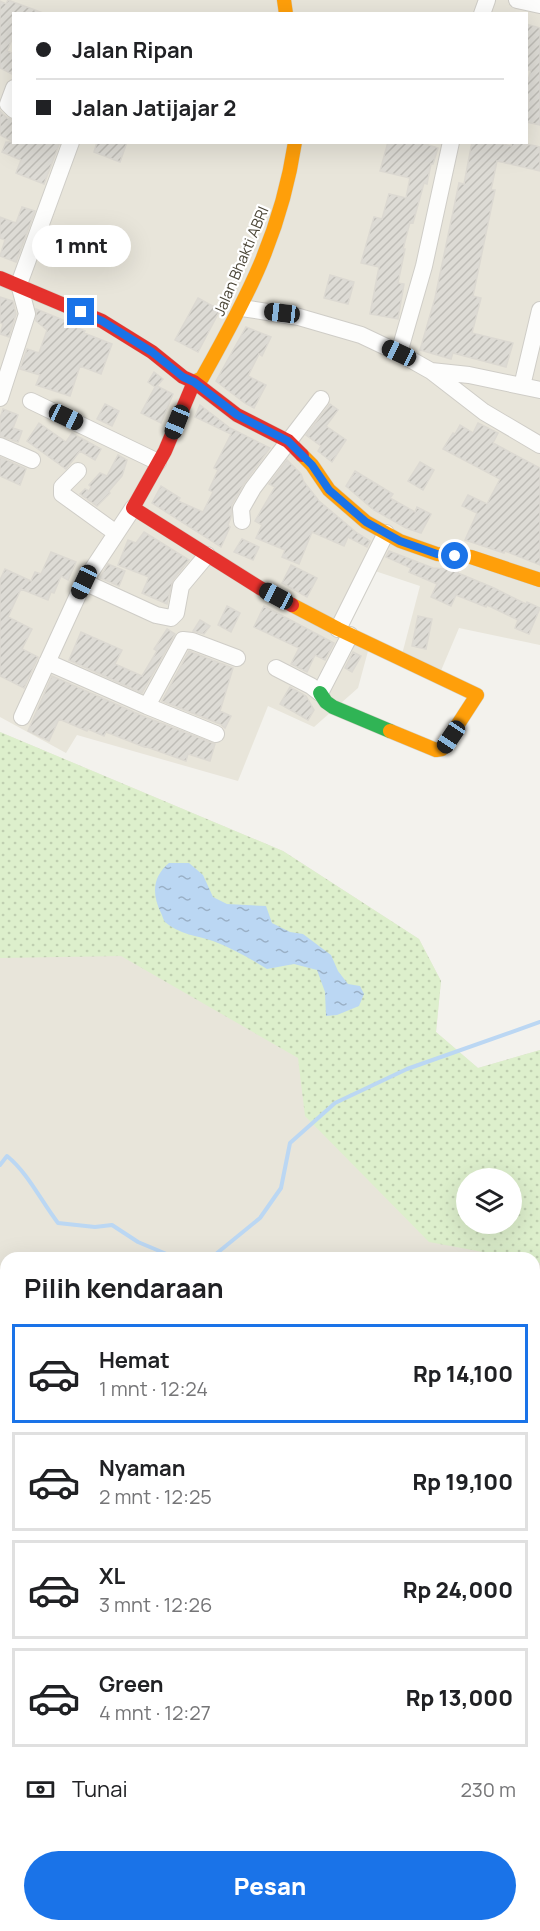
<!DOCTYPE html>
<html lang="id">
<head>
<meta charset="utf-8">
<style>
  body { margin:0; font-family:Manrope,sans-serif; background:#f6f6f6; color:#202124; height:100vh; display:flex; flex-direction:column; font-size:22px; white-space:nowrap }
  * { box-sizing:border-box; margin:0 }
  p { font-size:20px; color:#757577 }
  .icon { flex:none; width:33px; height:33px; fill:none; stroke:currentColor; stroke-width:2; stroke-linecap:round; stroke-linejoin:round }
  .map { position:relative; flex:1; overflow:hidden }
  .details { position:absolute; left:0px; top:1252px; width:540px; height:680px; display:flex; flex-direction:column; background:#fff; border-radius:18px 18px 0 0; box-shadow:0 6px 24px #0002 }
  .details>* { flex:none }
  .banner { position:absolute; left:12px; top:12px; width:516px; height:132px; border-radius:0px; box-shadow:0 6px 24px #0002; display:grid; align-content:center; height:132px; padding:0 24px; background:#fff }
  .controls { position:absolute; left:456px; top:1168px; display:grid; gap:12px }
  .controls a { display:grid; place-items:center; width:66px; height:66px; border-radius:50%; background:#fff; box-shadow:0 6px 24px #0002; font-size:30px }
  .end { position:absolute; width:27px; height:27px; margin:-14px; border:8px solid #1a73e8; background:#fff; box-shadow:0 0 0 3px #fff }
  .from { border-radius:50% }
  .bubble { position:absolute; height:42px; border-radius:21px; background:#fff; box-shadow:0 6px 24px #0002; font-size:20px; font-weight:800; line-height:42px; text-align:center }
  .car { position:absolute; width:18px; height:36px; margin:-18px -9px; border-radius:8px; box-shadow:0 0 4px 2px #0007; background:linear-gradient(#222 24%,#8ab4d8 0 40%,#222 0 76%,#8ab4d8 0 86%,#222 0) }
  .banner b { display:flex; align-items:center; gap:21px; height:57px; font-size:22px }
  .banner b+b { border-top:2px solid #e0e0e0 }
  .banner i { width:15px; height:15px; background:#202124 }
  ul { padding:0; list-style:none }
  li { display:flex; align-items:center; gap:18px; height:99px; margin:0 12px 9px; padding:0 12px; border:3px solid #e0e0e0; border-radius:0px }
  li div { flex:1 }
  li b { display:block; font-size:22px }
  li em { font-style:normal; font-weight:800 }
  li.selected { border-color:#1a73e8 }
  li>.icon { width:54px; height:54px; stroke-width:1.5 }
  h2 { padding:0 24px; font-size:27px; line-height:72px }
  .pay { display:flex; align-items:center; gap:15px; height:66px; padding:0 24px; font-size:22px }
  .pay p { margin-inline-start:auto }
  .action { display:flex; gap:12px; margin-top:auto; padding:12px 24px }
  .action a { flex:1; height:69px; border-radius:36px; background:#1a73e8; color:#fff; font-size:24px; font-weight:800; line-height:69px; text-align:center }
  .map>svg:first-child { display:block }
</style>
</head>
<body>
<div class="map">
<svg width="540" height="1931" viewBox="0 0 540 1931">
  <defs>
    <pattern id="grass-dots" width="8" height="8" patternUnits="userSpaceOnUse" patternTransform="scale(1.5)"><rect width="8" height="8" fill="#ddefcc"/><path d="M2 2h.1M6 6h.1" fill="none" stroke="#bfceb0" stroke-width="1.8" stroke-linecap="round"/></pattern>
    <pattern id="cemetery-stones" width="16" height="16" patternUnits="userSpaceOnUse" patternTransform="scale(1.5)"><rect width="16" height="16" fill="#ddefcc"/><path d="M2 7V4a2 2 0 0 1 4 0v3zM10 15v-3a2 2 0 0 1 4 0v3z" fill="#bfceb0"/></pattern>
    <pattern id="water-ripples" width="26" height="14" patternUnits="userSpaceOnUse" patternTransform="scale(1.5)"><rect width="26" height="14" fill="#bbd7f3"/><path d="M2 4q2-2 4 0t4 0M15 11q2-2 4 0t4 0" fill="none" stroke="#9ab0c6"/></pattern>
    <pattern id="building-hatch" width="6" height="6" patternUnits="userSpaceOnUse" patternTransform="scale(1.5)"><rect width="6" height="6" fill="#dddbd5"/><path d="M-1 1l2-2M0 6l6-6M5 7l2-2" fill="none" stroke="#bfbdb7"/></pattern>
  </defs>
  <rect width="100%" height="100%" fill="#f3f2ed"/>
  <path fill="#e8e5da" fill-rule="evenodd" d="M0,0H540V645L459,628L440,673L400,662L420,586L375,571L346,630L371,640L358,688L314,727L268,706L238,781L77,735L66,753L0,717ZM14,14H526V142H14Z
    M0,732L283,851L419,939L441,981L436,1032L478,1068L540,1050V1817H534V1258H6V1719L0,1718ZM466,1179H512V1224H466Z"/>
  <path fill="url(#grass-dots)" fill-rule="evenodd" d="M0,732L283,851L419,939L441,981L436,1032L478,1068L540,1050V1263L534,1262V1258H516L429,1242L305,1116L298,1058L121,956L0,958ZM466,1179H512V1224H466Z
    M0,1513H6V1719L0,1718Z
    M534,1619L540,1621V1817H534Z"/>
  <path fill="url(#cemetery-stones)" d="M534,1836L540,1841V1931H415L413,1926H534Z"/>
  <path fill="url(#water-ripples)" d="M169,863H189L203,875L213,897L227,904L266,906L272,923L290,932L303,934L331,955L338,971L348,984L360,986L364,994L359,1006L337,1015L326,1016L325,992L317,970L294,964L267,969C249,958 232,948 213,941C198,936 178,934 165,922C164,921 162,915 161,913C152,895 152,877 169,863Z"/>
  <g fill="none" stroke-linecap="round" stroke-linejoin="round">
    <path stroke="#bbd7f3" stroke-width="4" d="M0,1165L7,1156C28,1173 41,1201 58,1223L95,1227L112,1225L138,1242L176,1258
      M211,1258L260,1218L281,1188L290,1143L335,1103L407,1069L540,1022"/>
  </g>
  <path fill="url(#building-hatch)" stroke="#dcd9d2" stroke-width="1.5" d="M8,0L43,13L14,14V35L7,51L14,54V75L0,68V1L6,4Z
    M526,24L540,28V125L526,122L529,100H526V87L531,70H526Z
    M0,111L7,118L14,120V142L0,135Z
    M6,142H60L44,184L16,173L21,160L2,152Z
    M97,142H127L120,162L94,152Z
    M388,142H419L438,148L433,164H431L427,184L424,183L413,223L410,222L403,249H405L398,283L404,284L398,319L370,314L379,267L361,263L374,217L382,219L389,194L406,198L410,178L380,171Z
    M472,142H496L511,146L512,142H518L540,147V171L497,161L491,190H495L473,296L481,298L472,333L513,343L506,367L453,353L451,359L420,350L435,298L459,183L464,184Z
    M22,207L35,211L16,262L0,256L5,240L0,238V217L16,223Z
    M330,275L354,282L348,304L324,298Z
    M0,297L13,301L16,314L9,337L0,334L3,324L0,323Z
    M198,298L220,310L198,352L175,340Z
    M36,309L68,322V324L85,331L84,333L112,344L101,374L80,366L70,396L36,385L40,375L20,369L27,349L39,353L47,330L36,321Z
    M246,327L271,337L262,356L259,354L248,376L266,385L254,408L245,403L216,381Z
    M154,372L163,379L157,386L173,394L161,423L141,413L155,387L148,382Z
    M105,404L119,411L112,426L97,419Z
    M330,404L338,410L326,426L346,440L332,462L318,451L321,446L306,435Z
    M200,405L230,428L270,448L245,482L232,504L231,517L228,525L230,527L221,547L152,503L161,486L180,498L178,501L203,512L213,492L209,490L218,470L214,468L231,434L195,417Z
    M3,409L18,415L13,428L22,431L18,442L0,436V418Z
    M39,423L66,442L72,433L101,449L95,460L80,451L66,469L27,441Z
    M478,423L498,433L493,443L540,468V565L505,551L504,553L465,540L477,513L462,506L468,495L487,504L500,479L443,449L453,433L455,434L460,425L473,433Z
    M118,455L127,460L122,476L109,491L110,493L97,506L80,494L85,489L89,491L91,487L89,485L100,473L107,476Z
    M0,457L26,469L20,485L0,476Z
    M287,460L301,474L304,482L319,501L357,533L370,541L367,547L348,537L344,546L312,532L299,564L282,557L285,550L256,538L262,525L255,521L275,487L269,484Z
    M420,462L434,470L423,490L408,481Z
    M355,471L393,494L390,498L415,512L417,507L431,514L421,533L406,528L374,510L346,486Z
    M144,532L189,560L173,580L167,604L142,593L149,577L118,565L128,540L136,543Z
    M242,539L259,547L253,560L234,552Z
    M389,551L433,568L459,570L458,573L494,588L526,604L527,602L540,608L529,634L515,628L518,620L487,605L486,607L456,595L451,606L431,597L437,584L409,572L411,568L386,557Z
    M51,552L76,562L68,580L61,576L54,593L51,592L48,600L21,589L8,617L32,629L22,649L38,657L24,688L0,676V580L5,569L31,581L35,572L41,574Z
    M108,564L125,571L119,586L100,578Z
    M291,565L317,578L307,597L282,583Z
    M227,606L240,613L231,632L218,625Z
    M264,606L334,643L325,660L315,655L307,672L291,664L299,648L254,627Z
    M418,616L432,619L426,649L412,646Z
    M200,620L210,626L204,634L193,631Z
    M167,629L175,634L142,693L69,660L81,632L122,650L115,664L142,676L157,651L154,649Z
    M189,651L233,668L220,711L231,716L225,728L220,724L162,701Z
    M353,652L361,656L352,672L345,668Z
    M52,676L143,716L215,744L210,761L188,754L186,761L144,746V747L106,732L104,736L88,729L87,731L59,719L49,741L28,731Z
    M290,687L306,696L314,710L308,720L280,704Z"/>
  <g fill="none" stroke-linecap="round" stroke-linejoin="round">
    <g stroke="#cfcdc7" stroke-width="18">
      <path id="street" d="M517,0L540,5
        M482,14L487,0
        M14,88L8,104L14,110
        M242,308L299,317L361,335L399,353L431,371L469,375L540,390
        M399,353L424,266L451,142
        M431,371L484,412L540,445
        M522,386L540,310
        M0,398L27,314L19,284L71,142
        M31,401L158,462
        M0,446L32,460
        M78,471L62,487V494L116,533
        M242,521L241,509L253,488L321,399
        M84,582L156,615L171,618L176,613L181,586L207,555
        M338,629L386,533
        M47,662L147,706L216,734
        M276,668L311,686L320,693L350,635
        M147,706L183,640L192,641L237,658
        M22,717L84,582L133,508
        M172,1926L173,1931
        M15,1931L18,1926"/>
    </g>
    <g stroke="#d3d0c4" stroke-width="15">
      <path id="fast" d="M320,693L326,702L333,707L390,731"/>
    </g>
    <g stroke="#d3d0c4" stroke-width="15">
      <path id="slow" d="M284,0L286,14
        M194,382L202,378C247,298 281,234 295,142
        M302,455L312,465L329,490L366,522L400,541L437,554L471,557L540,580
        M292,605L338,629L477,695L442,749L436,750L390,731"/>
    </g>
    <g stroke="#d3d0c4" stroke-width="15">
      <path id="jam" d="M0,278L102,321L152,352L183,377L194,382L237,415L288,441L302,455
        M194,382L165,451L133,508L260,588L292,605"/>
    </g>
    <path stroke="#d3d2cb" stroke-width="2" stroke-dasharray="3 3" stroke-linecap="butt" d="M425,1926L426,1931"/>
    <use href="#street" stroke="#fdfdfc" stroke-width="16"/>
    <use href="#fast" stroke="#30b455" stroke-width="14"/>
    <use href="#slow" stroke="#ff9f0a" stroke-width="14"/>
    <use href="#jam" stroke="#e5322d" stroke-width="14"/>
  </g>
  <g fill="none" stroke-linecap="round" stroke-linejoin="round">
    <path stroke="#1a73e8" stroke-width="8" d="M81,312L102,321L152,352L183,377L194,382L237,415L288,441L312,465L329,490L366,522L400,541L437,554L455,556"/>
  </g>
  <g text-anchor="middle" dominant-baseline="central" stroke-width="4.5" stroke-linejoin="round" paint-order="stroke">
    <g font-size="15" fill="#4b4637" stroke="#fff">
      <text transform="translate(241 261) rotate(-67)">Jalan Bhakti ABRI</text>
    </g>
  </g>
</svg>
<div class="controls">
<a><svg class="icon" aria-label="layers" viewBox="0 0 24 24"><path d="M12 4l9 5-9 5-9-5zM3 14l9 5 9-5"/></svg></a>
</div>
<i class="end from" style="left:455px;top:556px"></i>
<i class="end" style="left:81px;top:312px"></i>
<div class="bubble" style="left:32px;top:225px;width:99px">1 mnt</div>
<i class="car" style="left:282px;top:313px;rotate:277deg"></i>
<i class="car" style="left:399px;top:353px;rotate:295deg"></i>
<i class="car" style="left:66px;top:417px;rotate:115deg"></i>
<i class="car" style="left:177px;top:422px;rotate:202deg"></i>
<i class="car" style="left:84px;top:582px;rotate:205deg"></i>
<i class="car" style="left:276px;top:596px;rotate:298deg"></i>
<i class="car" style="left:451px;top:737px;rotate:214deg"></i>
<div class="banner">
<b><i class="from"></i>Jalan Ripan</b>
<b><i></i>Jalan Jatijajar 2</b>
</div>
<section class="details">
<h2>Pilih kendaraan</h2>
<ul>
<li class="selected"><svg class="icon" aria-label="car" viewBox="0 0 24 24"><path d="M5 17H2v-5l4-1 3-4h7l3 4 3 1v5h-3M9 17h6M6 11h13"/><circle cx="7" cy="17" r="2"/><circle cx="17" cy="17" r="2"/></svg><div><b>Hemat</b><p>1 mnt · 12:24</p></div><em>Rp 14,100</em></li>
<li><svg class="icon" aria-label="car" viewBox="0 0 24 24"><path d="M5 17H2v-5l4-1 3-4h7l3 4 3 1v5h-3M9 17h6M6 11h13"/><circle cx="7" cy="17" r="2"/><circle cx="17" cy="17" r="2"/></svg><div><b>Nyaman</b><p>2 mnt · 12:25</p></div><em>Rp 19,100</em></li>
<li><svg class="icon" aria-label="car" viewBox="0 0 24 24"><path d="M5 17H2v-5l4-1 3-4h7l3 4 3 1v5h-3M9 17h6M6 11h13"/><circle cx="7" cy="17" r="2"/><circle cx="17" cy="17" r="2"/></svg><div><b>XL</b><p>3 mnt · 12:26</p></div><em>Rp 24,000</em></li>
<li><svg class="icon" aria-label="car" viewBox="0 0 24 24"><path d="M5 17H2v-5l4-1 3-4h7l3 4 3 1v5h-3M9 17h6M6 11h13"/><circle cx="7" cy="17" r="2"/><circle cx="17" cy="17" r="2"/></svg><div><b>Green</b><p>4 mnt · 12:27</p></div><em>Rp 13,000</em></li>
</ul>
<div class="pay"><svg class="icon" aria-label="cash" viewBox="0 0 24 24"><path d="M3 7h18v10H3z"/><circle cx="12" cy="12" r="2"/></svg>Tunai<p>230 m</p></div>
<div class="action"><a>Pesan</a></div>
</section>
</div>
</body>
</html>
